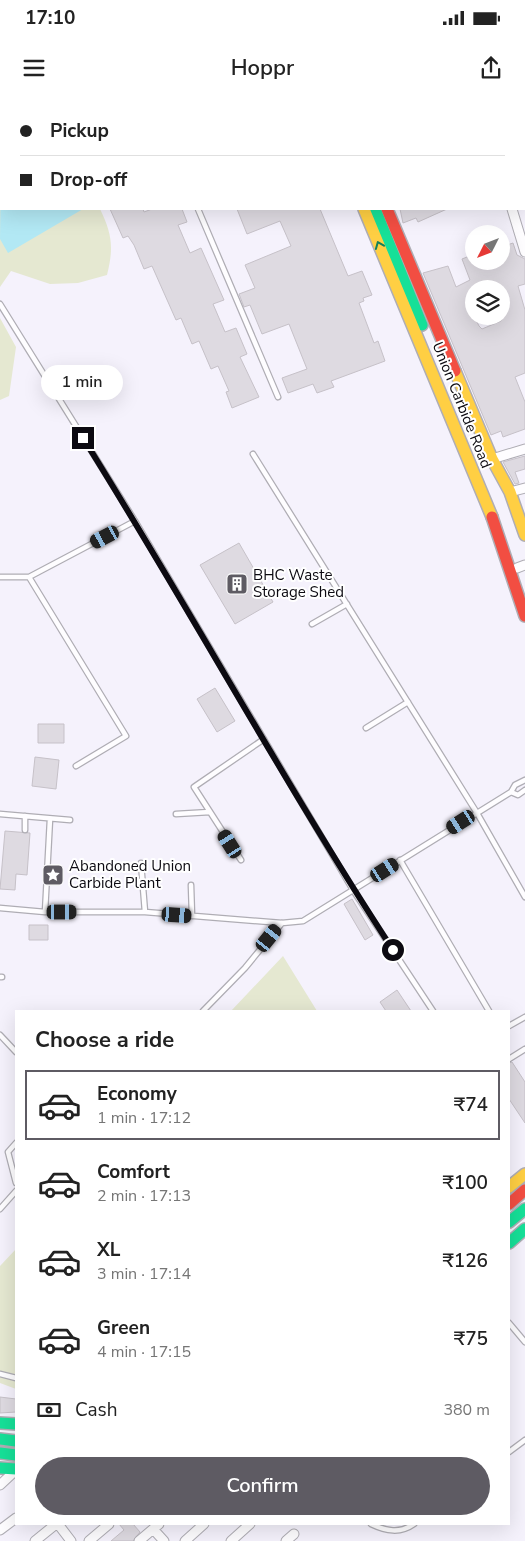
<!DOCTYPE html>
<html lang="en">
<head>
<meta charset="utf-8">
<style>
  body { margin:0; font-family:"Nunito Sans",sans-serif; background:#f2f2f2; color:#222; height:100vh; display:flex; flex-direction:column; font-size:19px; white-space:nowrap }
  * { box-sizing:border-box; margin:0 }
  p { font-size:16px; color:#767676 }
  .icon { flex:none; width:28px; height:28px; fill:none; stroke:currentColor; stroke-width:2; stroke-linecap:round; stroke-linejoin:round }
  .map { position:relative; flex:1; overflow:hidden }
  .panel { position:absolute; left:15px; top:910px; width:495px; height:515px; display:flex; flex-direction:column; background:#fff; border-radius:0px; box-shadow:0 5px 20px #0002 }
  .panel>* { flex:none }
  .top-card { position:absolute; left:0px; top:0px; width:525px; height:110px; box-shadow:0 5px 20px #0002; display:grid; align-content:center; height:110px; padding:0 20px; background:#fff }
  .needle { width:32px; rotate:228deg }
  .buttons { position:absolute; left:465px; top:125px; display:grid; gap:10px }
  .buttons a { display:grid; place-items:center; width:45px; height:45px; border-radius:50%; background:#fff; box-shadow:0 5px 20px #0002; font-size:25px }
  .end { position:absolute; width:22px; height:22px; margin:-11px; border:6px solid #0c0a11; background:#fff; box-shadow:0 0 0 2px #fff }
  .from { border-radius:50% }
  .bubble { position:absolute; height:35px; border-radius:18px; background:#fff; box-shadow:0 5px 20px #0002; font-size:16px; font-weight:600; line-height:35px; text-align:center }
  .car { position:absolute; width:15px; height:30px; margin:-15px -8px; border-radius:6px; box-shadow:0 0 4px 1px #0007; background:linear-gradient(#222 24%,#8ab4d8 0 40%,#222 0 76%,#8ab4d8 0 86%,#222 0) }
  .top-card b { display:flex; align-items:center; gap:18px; height:48px; font-size:19px }
  .top-card b+b { border-top:1px solid #e0e0e0 }
  .top-card i { width:12px; height:12px; background:#222 }
  ul { padding:0; list-style:none }
  li { display:flex; align-items:center; gap:15px; height:70px; margin:0 10px 8px; padding:0 10px; border:2px solid transparent; border-radius:0px }
  li div { flex:1 }
  li b { display:block; font-size:19px }
  li em { font-style:normal; font-weight:600 }
  li.current { border-color:#5e5b63 }
  li>.icon { width:45px; height:45px; stroke-width:1.5 }
  h2 { padding:0 20px; font-size:22px; line-height:60px }
  .pay { display:flex; align-items:center; gap:12px; height:55px; padding:0 20px; font-size:19px }
  .pay p { margin-inline-start:auto }
  .button { display:flex; gap:10px; margin-top:auto; padding:10px 20px }
  .button a { flex:1; height:58px; border-radius:30px; background:#5e5b63; color:#fff; font-size:20px; font-weight:600; line-height:58px; text-align:center }
  .status { display:flex; justify-content:space-between; align-items:center; height:35px; padding:0 25px; background:#fff; direction:ltr }
  .status svg { height:14px; fill:currentColor }
  header { display:flex; justify-content:space-between; align-items:center; height:65px; padding:0 20px; background:#fff; font-size:22px; font-weight:600 }
  .map>svg:first-child { display:block }
</style>
</head>
<body>
<div class="status"><b>17:10</b><svg viewBox="0 0 49 12"><path d="M0 12V9h3v3zM5 12V6h3v6zM10 12V3h3v9zM15 12V0h3v12zM26 1h20v11H26zM47 4h2v5h-2z"/></svg></div>
<header><svg class="icon" aria-label="menu" viewBox="0 0 24 24"><path d="M4 6h16M4 12h16M4 18h16"/></svg>Hoppr<svg class="icon" aria-label="share" viewBox="0 0 24 24"><path d="M12 15V3M7 8l5-5 5 5M5 13v7h14v-7"/></svg></header>
<div class="map">
<svg width="525" height="1441" viewBox="0 0 525 1441">
  <rect width="100%" height="100%" fill="#f5f2fc"/>
  <path fill="#e5e8d1" d="M0,0L39,1H1V109H100C112,134 114,147 107,175L78,183L50,184L11,171L0,187Z
    M0,218L16,247L9,296L0,300Z
    M283,856L317,911H231Z
    M16,1149V1289L0,1283V1166Z"/>
  <path fill="#b2e8f4" d="M1,60V109H83L8,153L0,139Z"/>
  <path fill="#dedae1" stroke="#c6c1c8" fill-rule="evenodd" d="M110,109H143L144,112L152,109H182L187,122L178,125L190,153L201,148L224,200L213,204L225,232L236,228L247,254L240,257L259,297L232,308L226,292L229,291L218,266L211,269L199,241L192,244L181,218L176,220L152,166L144,169L134,145L128,136L123,138Z
    M237,109H320L348,176L362,171L372,195L363,198L364,201L359,203L374,243L378,241L385,261L331,281L334,287L317,293L313,284L288,293L282,278L307,269L289,224L262,234L250,205L244,207L239,194L255,188L245,165L291,146L280,121L247,134Z
    M400,109H447L418,122L416,118L403,123Z
    M513,143L517,155L525,159V184L518,186L525,210V273L515,277L525,302V329L503,337L501,331L491,335L423,173L448,166L456,187L470,180L462,159L472,155L474,161H501V147ZM474,189H501V221L482,229L479,226L474,216Z
    M525,356V369L515,372L519,383L515,384L503,362Z
    M239,443L273,502L235,524L200,465Z
    M215,588L235,621L217,632L197,599Z
    M38,624H64V643H38Z
    M35,657L59,660L56,689L32,686Z
    M5,731L30,733L27,775L16,774L15,790L0,789Z
    M352,799L373,835L365,840L344,804Z
    M29,825H48V840H29Z
    M397,890L411,911H386L380,902Z
    M512,962L525,982V1023L509,999V963Z
    M0,1297L16,1299V1312L0,1313Z
    M119,1424H133L140,1432L133,1441H111L124,1430Z"/>
  <g fill="none" stroke-linecap="round" stroke-linejoin="round">
    <g stroke="#afadb4" stroke-width="7">
      <path id="lane" d="M209,1L212,0
        M198,109L278,297
        M0,204L135,421L353,790L511,692L515,685L525,680
        M253,354L477,713L525,797
        M0,477H29L126,636L76,666
        M29,477L135,421
        M312,524L347,504
        M366,628L408,602
        M511,692L518,695L525,690
        M0,714L70,720
        M176,714L210,712
        M25,730V716
        M241,760L194,687L264,639
        M400,760L489,911
        M141,763L145,812
        M191,785L192,816
        M0,808L45,812H145L282,823L303,821L353,790L433,911
        M45,812L50,719
        M0,877H2
        M203,911L245,868L282,823
        M509,926L525,917
        M0,935L16,952
        M509,959L525,949
        M16,1043L8,1052L16,1083
        M0,1109L16,1091
        M509,1223L525,1242
        M0,1274L16,1278
        M509,1352L525,1340
        M371,1424C386,1431 400,1434 414,1424"/>
    </g>
    <g stroke="#afadb4" stroke-width="11">
      <path id="street" d="M514,0L515,1
        M524,69L525,74
        M512,109L525,152
        M492,359L525,349
        M510,392L525,388
        M517,468L525,465
        M0,1385L16,1370
        M58,1424L71,1441
        M153,1429L164,1441
        M0,1430L16,1418
        M35,1441L56,1424
        M89,1441L109,1424
        M139,1441L159,1424
        M185,1441L204,1424
        M231,1441L250,1424
        M286,1441L294,1434"/>
    </g>
    <g stroke="#afadb4" stroke-width="14">
      <path id="fast" d="M320,0V1
        M332,0V1
        M375,109L422,225
        M509,1122L525,1109
        M509,1143L525,1129
        M0,1323L16,1324
        M0,1339L16,1341
        M0,1353L16,1355
        M0,1368L16,1369"/>
    </g>
    <g stroke="#afadb4" stroke-width="14">
      <path id="slow" d="M364,109L492,417
        M455,271L492,359L510,392L525,435
        M509,1087L525,1074"/>
    </g>
    <g stroke="#afadb4" stroke-width="14">
      <path id="jam" d="M387,109L455,271
        M492,417L525,516
        M509,1104L525,1090"/>
    </g>
    <use href="#lane" stroke="#fefdff" stroke-width="4.5"/>
    <use href="#street" stroke="#fefdff" stroke-width="9"/>
    <use href="#fast" stroke="#16e098" stroke-width="11"/>
    <use href="#slow" stroke="#ffcf43" stroke-width="11"/>
    <use href="#jam" stroke="#f24e42" stroke-width="11"/>
  </g>
  <defs><path id="oneway-chevron" d="M-2-3.5L2.5 0L-2 3.5" fill="none" stroke-width="1.6" stroke-linecap="round" stroke-linejoin="round" transform="scale(1.25)"/></defs>
  <use stroke="#12805b" href="#oneway-chevron" transform="translate(379 145) rotate(-112)"/>
  <g fill="none" stroke-linecap="round" stroke-linejoin="round">
    <path stroke="#0c0a11" stroke-width="6" d="M83,338C189,507 284,683 393,850"/>
  </g>
  <defs>
    <g id="building-square" transform="scale(1.125)"><rect x="-9" y="-9" width="18" height="18" rx="4" fill="#5e5b63" stroke="#fff"/><path d="M-4-6H4V6H1V3H-1V6H-4ZM-2.5-4.3h1.7v1.8h-1.7ZM.8-4.3h1.7v1.8H.8ZM-2.5-1h1.7V.8h-1.7ZM.8-1h1.7V.8H.8Z" fill="#fff"/></g>
    <g id="sight-square" transform="scale(1.125)"><rect x="-9" y="-9" width="18" height="18" rx="4" fill="#5e5b63" stroke="#fff"/><path d="M0-6L1.8-2.2L6-1.7L2.9 1.2L3.7 5.4L0 3.3L-3.7 5.4L-2.9 1.2L-6-1.7L-1.8-2.2Z" fill="#fff"/></g>
  </defs>
  <g fill-rule="evenodd">
    <use href="#building-square" x="237" y="484"/>
    <use href="#sight-square" x="53" y="775"/>
  </g>
  <g text-anchor="middle" dominant-baseline="central" stroke-width="4" stroke-linejoin="round" paint-order="stroke">
    <g font-size="15" fill="#0c0a11" stroke="#fff">
      <text transform="translate(462 305) rotate(68)">Union Carbide Road</text>
    </g>
    <g font-size="15" fill="#0c0a11" stroke="#fff" text-anchor="start">
      <text x="253" y="475">BHC Waste<tspan x="253" dy="17">Storage Shed</tspan></text>
      <text x="69" y="766">Abandoned Union<tspan x="69" dy="17">Carbide Plant</tspan></text>
    </g>
  </g>
</svg>
<div class="buttons">
<a><svg class="needle" viewBox="-14 -14 28 28"><path d="M0-13l5 13h-10z" fill="#e53935"/><path d="M0 13l5-13h-10z" fill="#767676"/></svg></a>
<a><svg class="icon" aria-label="layers" viewBox="0 0 24 24"><path d="M12 4l9 5-9 5-9-5zM3 14l9 5 9-5"/></svg></a>
</div>
<i class="end from" style="left:393px;top:850px"></i>
<i class="end" style="left:83px;top:338px"></i>
<div class="bubble" style="left:41px;top:265px;width:82px">1 min</div>
<i class="car" style="left:105px;top:437px;rotate:242deg"></i>
<i class="car" style="left:461px;top:722px;rotate:238deg"></i>
<i class="car" style="left:230px;top:744px;rotate:328deg"></i>
<i class="car" style="left:385px;top:770px;rotate:58deg"></i>
<i class="car" style="left:62px;top:812px;rotate:90deg"></i>
<i class="car" style="left:177px;top:815px;rotate:94deg"></i>
<i class="car" style="left:269px;top:838px;rotate:39deg"></i>
<div class="top-card">
<b><i class="from"></i>Pickup</b>
<b><i></i>Drop-off</b>
</div>
<section class="panel">
<h2>Choose a ride</h2>
<ul>
<li class="current"><svg class="icon" aria-label="car" viewBox="0 0 24 24"><path d="M5 17H2v-5l4-1 3-4h7l3 4 3 1v5h-3M9 17h6M6 11h13"/><circle cx="7" cy="17" r="2"/><circle cx="17" cy="17" r="2"/></svg><div><b>Economy</b><p>1 min · 17:12</p></div><em>₹74</em></li>
<li><svg class="icon" aria-label="car" viewBox="0 0 24 24"><path d="M5 17H2v-5l4-1 3-4h7l3 4 3 1v5h-3M9 17h6M6 11h13"/><circle cx="7" cy="17" r="2"/><circle cx="17" cy="17" r="2"/></svg><div><b>Comfort</b><p>2 min · 17:13</p></div><em>₹100</em></li>
<li><svg class="icon" aria-label="car" viewBox="0 0 24 24"><path d="M5 17H2v-5l4-1 3-4h7l3 4 3 1v5h-3M9 17h6M6 11h13"/><circle cx="7" cy="17" r="2"/><circle cx="17" cy="17" r="2"/></svg><div><b>XL</b><p>3 min · 17:14</p></div><em>₹126</em></li>
<li><svg class="icon" aria-label="car" viewBox="0 0 24 24"><path d="M5 17H2v-5l4-1 3-4h7l3 4 3 1v5h-3M9 17h6M6 11h13"/><circle cx="7" cy="17" r="2"/><circle cx="17" cy="17" r="2"/></svg><div><b>Green</b><p>4 min · 17:15</p></div><em>₹75</em></li>
</ul>
<div class="pay"><svg class="icon" aria-label="cash" viewBox="0 0 24 24"><path d="M3 7h18v10H3z"/><circle cx="12" cy="12" r="2"/></svg>Cash<p>380 m</p></div>
<div class="button"><a>Confirm</a></div>
</section>
</div>
</body>
</html>
